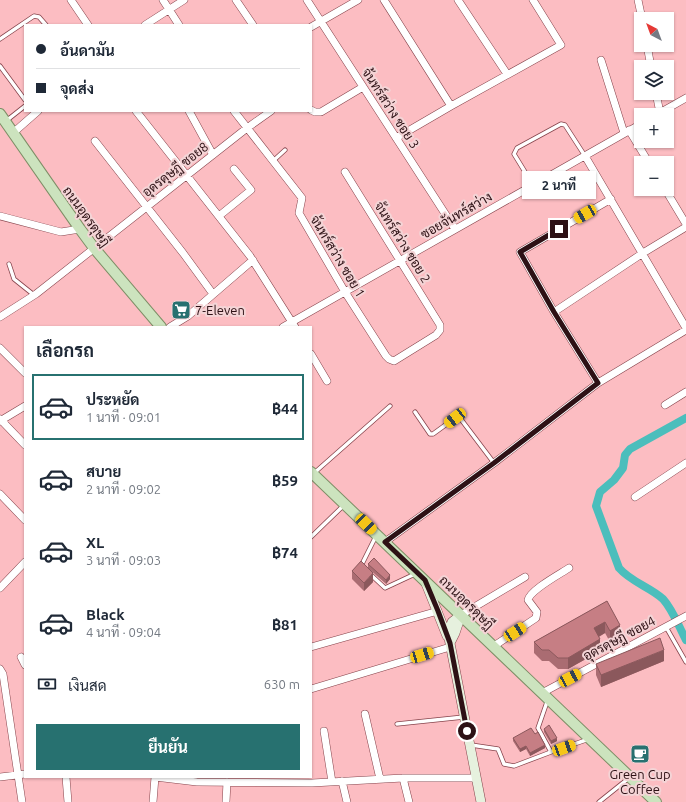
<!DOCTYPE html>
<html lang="th">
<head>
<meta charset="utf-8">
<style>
  body { margin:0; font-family:Ubuntu,Sarabun,sans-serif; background:#f6f6f7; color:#1f2937; height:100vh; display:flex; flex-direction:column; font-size:15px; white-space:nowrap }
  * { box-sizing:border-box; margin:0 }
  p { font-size:13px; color:#747a83 }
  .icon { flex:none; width:22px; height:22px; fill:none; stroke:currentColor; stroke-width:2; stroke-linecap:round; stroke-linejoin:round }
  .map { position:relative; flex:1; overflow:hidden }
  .drawer { position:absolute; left:24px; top:326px; width:288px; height:452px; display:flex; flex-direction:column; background:#fff; border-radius:0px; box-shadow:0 1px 3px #0004 }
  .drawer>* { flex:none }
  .guide { position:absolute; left:24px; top:24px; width:288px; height:88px; border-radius:0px; box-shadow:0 1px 3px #0004; display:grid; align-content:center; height:88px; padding:0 12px; background:#fff }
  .needle { width:26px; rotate:319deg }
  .tools { position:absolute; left:634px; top:12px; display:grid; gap:8px }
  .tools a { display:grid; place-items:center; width:40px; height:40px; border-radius:0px; background:#fff; box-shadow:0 1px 3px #0004; font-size:20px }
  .end { position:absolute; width:18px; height:18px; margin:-9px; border:5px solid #2d1115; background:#fff; box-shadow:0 0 0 2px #fff }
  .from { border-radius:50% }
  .bubble { position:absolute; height:28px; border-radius:0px; background:#fff; box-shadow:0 1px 3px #0004; font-size:13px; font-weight:700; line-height:28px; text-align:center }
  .car { position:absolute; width:12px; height:24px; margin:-12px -6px; border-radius:5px; box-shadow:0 0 3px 1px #0007; background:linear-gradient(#f5c518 24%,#345 0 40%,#f5c518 0 76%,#345 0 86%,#f5c518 0) }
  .guide b { display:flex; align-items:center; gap:14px; height:38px; font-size:15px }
  .guide b+b { border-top:1px solid #e0e1e3 }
  .guide i { width:10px; height:10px; background:#1f2937 }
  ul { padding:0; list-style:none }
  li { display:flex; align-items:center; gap:12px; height:66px; margin:0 8px 6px; padding:0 4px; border:2px solid transparent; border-radius:0px }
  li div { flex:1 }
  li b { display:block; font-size:15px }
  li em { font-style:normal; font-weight:700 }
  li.selected { border-color:#277170 }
  li>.icon { width:36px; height:36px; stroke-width:1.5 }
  h2 { padding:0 12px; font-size:18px; line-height:48px }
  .pay { display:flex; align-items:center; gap:10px; height:44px; padding:0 12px; font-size:15px }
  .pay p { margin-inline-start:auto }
  .primary-button { display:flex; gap:8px; margin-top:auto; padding:8px 12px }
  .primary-button a { flex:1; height:46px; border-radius:0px; background:#277170; color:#fff; font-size:16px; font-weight:700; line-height:46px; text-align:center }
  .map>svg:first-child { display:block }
</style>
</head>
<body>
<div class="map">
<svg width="686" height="802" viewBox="0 0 686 802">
  <rect width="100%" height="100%" fill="#fcbdc2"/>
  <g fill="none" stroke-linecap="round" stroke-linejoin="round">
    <path stroke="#4bbebc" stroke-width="8" d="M686,418L630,449L625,455L623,468L614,480L600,492L596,506L619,568C631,582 650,587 663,599C673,610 679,627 686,640"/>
    <g stroke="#86434b" stroke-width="5">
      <path id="lane" d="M0,39L34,16L39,17L46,25
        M0,66L25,100
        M6,121L25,106
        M273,161L285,150
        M533,185L514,154L517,148L561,124L565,125L585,156
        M9,264L14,279L34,295
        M415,412L430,434H433L455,418H460L494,463
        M313,474L390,406
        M311,537L343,506
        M361,566L376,536
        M370,574L385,588L415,574
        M666,627L686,662
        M548,699L538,728L551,752L589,739
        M397,724L464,717
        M471,745L498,749L504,764L514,766L551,752
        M599,802L629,778"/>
    </g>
    <g stroke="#86434b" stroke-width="8">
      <path id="street" d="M71,0L88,25
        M163,0L179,25
        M236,0L253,25
        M307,0L455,229
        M384,0L451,106
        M458,0L507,74
        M638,0L642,19
        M145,25L184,0
        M311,27L358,0
        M647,45L651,67
        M601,60L624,133
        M656,93L660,113
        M311,110L315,112H321L363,87
        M136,111L250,256L295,327
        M189,111L213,155
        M234,111L302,198L299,213L345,292L386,356L389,359L394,361L436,335L440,330V325L345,172
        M656,115L686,98
        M629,130L649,163
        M13,133L38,111
        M396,138L451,106L561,45L533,0
        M95,141L183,253L213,294
        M585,156L686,328
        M665,189L686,224
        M611,199L520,252L554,312L643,253L686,227
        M0,216L61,232L80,229
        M219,216L251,190L234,169
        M0,317L36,294L247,128L271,111
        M170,327L188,316L253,260
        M283,327L641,124
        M0,348L25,373
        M311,354L327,381
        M598,383L686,330
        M665,405L686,392
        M0,419L25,445
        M0,421L25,406
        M0,494L25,520
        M635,497L686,463
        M385,542L494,463L598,383L554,312
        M0,588L25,562
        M461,615L525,577
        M494,646L536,618L537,612L528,600C530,590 560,574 569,568
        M311,647L438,611
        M21,657L25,665
        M0,669L3,674L22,802
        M311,689L450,647
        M542,693L686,616
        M365,714L380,779
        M324,731L332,782
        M0,777L25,774
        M66,777L68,802
        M155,777L197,782L312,783L403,778H475
        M403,778L409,802
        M342,781L347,802
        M153,802L155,777
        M226,802L227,782"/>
    </g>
    <g stroke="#86434b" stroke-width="10">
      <path id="secondary" d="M425,581L447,636
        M461,615L452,622L448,633L481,802
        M450,643L455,633L461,615"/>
    </g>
    <g stroke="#7e8e66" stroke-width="12">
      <path id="primary" d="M0,114L80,229L94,248L161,327
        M311,472L656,802"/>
    </g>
    <use href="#lane" stroke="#fff" stroke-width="3.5"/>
    <use href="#street" stroke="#fff" stroke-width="7"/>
    <use href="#secondary" stroke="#e6f1de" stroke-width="9"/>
    <use href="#primary" stroke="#cce3be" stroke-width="10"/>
  </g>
  <path fill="#aa6c72" d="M368,564L390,579L386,584L368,568Z
    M352,571L373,582L364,591L352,579Z
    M607,601L620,636L610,642L605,633L599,637L600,651L568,669H558L549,661H542L534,653V642Z
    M664,661L601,687L596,675V664Z
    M544,729L557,741L551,744L544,732Z
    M535,734L545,748L530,756L526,749L520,752L513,741V738Z"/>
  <path fill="#8b585c" d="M373,573V582L364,591V583Z
    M390,575V579L386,584V580Z
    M605,622V633L594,639V628Z
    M620,625V636L610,642V631Z
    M600,639V651L568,669V658Z
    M664,650V661L601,687V675Z
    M557,738V741L551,744V741Z
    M545,745V748L530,756V753Z
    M526,746V749L520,752V749Z"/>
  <path fill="#c67e84" stroke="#8b585c" d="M374,558L390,575L386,580L368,564Z
    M361,561L373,573L364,583L352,571Z
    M607,601L620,625L610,631L605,622L594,628L600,639L568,658H558L549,650H542L534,642Z
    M660,638L664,650L601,675L596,664Z
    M549,725L557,738L551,741L544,729Z
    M531,728L535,734L538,732L545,745L530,753L526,746L520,749L513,738Z"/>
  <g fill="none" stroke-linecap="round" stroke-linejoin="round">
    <path stroke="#2d1115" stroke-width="5" d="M467,731L450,643L438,611L425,580L385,542L494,463L598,383L554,312L520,252L559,229"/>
  </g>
  <defs>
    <g id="supermarket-square" transform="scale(1)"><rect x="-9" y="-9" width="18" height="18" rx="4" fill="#277170" stroke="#f4d4d6"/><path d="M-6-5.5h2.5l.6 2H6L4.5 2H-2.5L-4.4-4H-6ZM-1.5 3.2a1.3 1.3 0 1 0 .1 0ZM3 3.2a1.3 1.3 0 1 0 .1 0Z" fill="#fff"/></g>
    <g id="cafe-square" transform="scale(1)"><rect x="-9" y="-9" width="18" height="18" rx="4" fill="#277170" stroke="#f4d4d6"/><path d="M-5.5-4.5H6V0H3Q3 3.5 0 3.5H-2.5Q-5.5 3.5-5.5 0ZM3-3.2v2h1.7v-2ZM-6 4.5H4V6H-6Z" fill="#fff"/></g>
  </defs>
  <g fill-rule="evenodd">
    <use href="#supermarket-square" x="181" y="310"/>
    <use href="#cafe-square" x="640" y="754"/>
  </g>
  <g text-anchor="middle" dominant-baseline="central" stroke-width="4" stroke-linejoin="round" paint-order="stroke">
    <g font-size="13" fill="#2d1115" stroke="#f4d4d6">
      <text transform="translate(391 108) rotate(57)">จ้นทร์สว่าง ซอย 3</text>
      <text transform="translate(175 169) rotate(-38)">อุดรดุษฎี ซอย8</text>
      <text transform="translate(456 215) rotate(-30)">ซอยจันทร์สว่าง</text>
      <text transform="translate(87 216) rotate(54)">ถนนอุดรดุษฎี</text>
      <text transform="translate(403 242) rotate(58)">จ้นทร์สว่าง ซอย 2</text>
      <text transform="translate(338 256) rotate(59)">จ้นทร์สว่าง ซอย 1</text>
      <text transform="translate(467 602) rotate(44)">ถนนอุดรดุษฎี</text>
      <text transform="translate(619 638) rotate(-28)">อุดรดุษฎี ซอย4</text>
    </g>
    <g font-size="13" fill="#2d1115" stroke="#f4d4d6" text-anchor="start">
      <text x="195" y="310">7-Eleven</text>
      <text x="640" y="774" text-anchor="middle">Green Cup<tspan x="640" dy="15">Coffee</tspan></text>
    </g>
  </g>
</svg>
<div class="tools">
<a><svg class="needle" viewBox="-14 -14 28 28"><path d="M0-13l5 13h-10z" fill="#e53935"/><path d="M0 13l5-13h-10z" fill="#747a83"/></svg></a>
<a><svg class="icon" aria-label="layers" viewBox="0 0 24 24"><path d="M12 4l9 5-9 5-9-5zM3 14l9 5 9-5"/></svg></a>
<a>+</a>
<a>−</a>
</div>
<i class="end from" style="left:467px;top:731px"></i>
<i class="end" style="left:559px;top:229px"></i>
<div class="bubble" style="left:522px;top:171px;width:74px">2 นาที</div>
<i class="car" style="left:585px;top:214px;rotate:240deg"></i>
<i class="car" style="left:455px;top:418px;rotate:232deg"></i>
<i class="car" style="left:366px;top:524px;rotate:134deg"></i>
<i class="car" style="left:515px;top:632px;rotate:57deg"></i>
<i class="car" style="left:422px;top:655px;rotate:73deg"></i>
<i class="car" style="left:570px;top:678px;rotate:62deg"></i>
<i class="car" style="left:564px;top:748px;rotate:70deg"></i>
<div class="guide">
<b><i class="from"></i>อ้นดามัน</b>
<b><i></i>จุดส่ง</b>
</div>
<section class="drawer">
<h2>เลือกรถ</h2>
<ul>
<li class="selected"><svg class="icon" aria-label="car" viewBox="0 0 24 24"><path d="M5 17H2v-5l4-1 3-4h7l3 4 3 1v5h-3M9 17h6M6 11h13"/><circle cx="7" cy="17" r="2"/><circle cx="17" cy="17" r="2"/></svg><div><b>ประหยัด</b><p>1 นาที · 09:01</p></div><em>฿44</em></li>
<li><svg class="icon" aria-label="car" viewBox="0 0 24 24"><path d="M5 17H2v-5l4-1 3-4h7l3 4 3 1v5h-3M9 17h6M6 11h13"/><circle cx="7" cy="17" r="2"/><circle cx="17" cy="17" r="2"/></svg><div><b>สบาย</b><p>2 นาที · 09:02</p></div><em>฿59</em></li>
<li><svg class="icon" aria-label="car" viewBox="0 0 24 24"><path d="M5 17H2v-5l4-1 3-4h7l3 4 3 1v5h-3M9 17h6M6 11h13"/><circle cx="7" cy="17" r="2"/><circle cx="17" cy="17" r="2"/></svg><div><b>XL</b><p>3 นาที · 09:03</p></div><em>฿74</em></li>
<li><svg class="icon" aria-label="car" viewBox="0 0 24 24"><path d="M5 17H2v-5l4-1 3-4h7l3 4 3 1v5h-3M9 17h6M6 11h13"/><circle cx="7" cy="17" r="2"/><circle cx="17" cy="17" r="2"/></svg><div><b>Black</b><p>4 นาที · 09:04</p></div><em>฿81</em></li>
</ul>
<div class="pay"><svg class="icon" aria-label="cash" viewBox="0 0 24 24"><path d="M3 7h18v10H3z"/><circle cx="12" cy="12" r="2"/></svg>เงินสด<p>630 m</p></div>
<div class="primary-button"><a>ยืนยัน</a></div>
</section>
</div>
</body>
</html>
